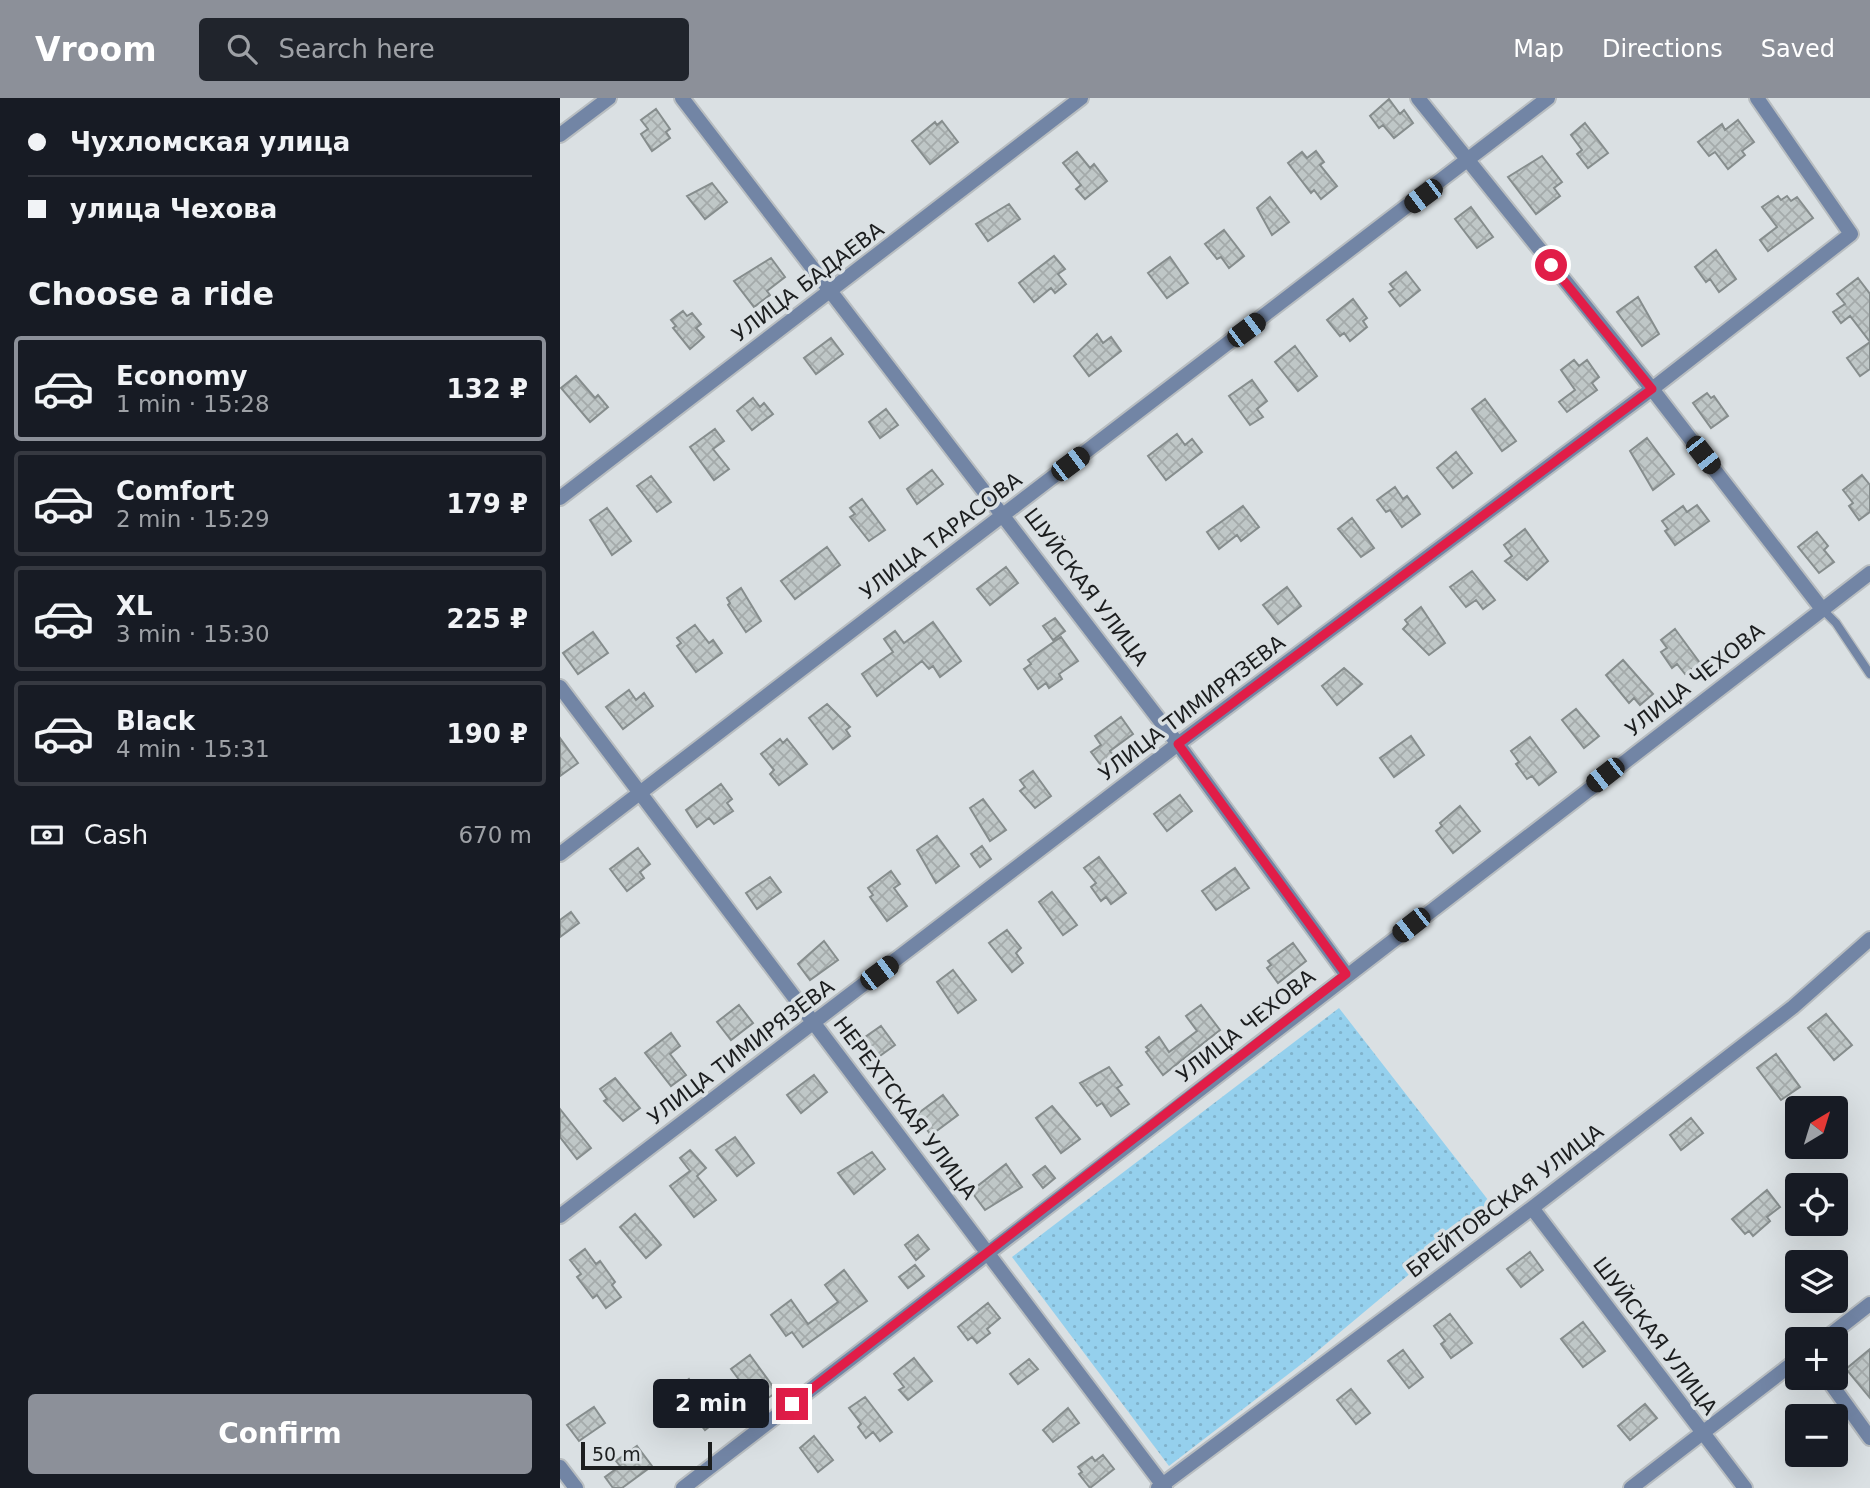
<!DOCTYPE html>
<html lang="en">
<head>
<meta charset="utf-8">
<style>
  body { margin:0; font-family:"DejaVu Sans",sans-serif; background:#20242c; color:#f1f3f6; height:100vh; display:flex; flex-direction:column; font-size:26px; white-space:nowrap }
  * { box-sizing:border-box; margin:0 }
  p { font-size:23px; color:#9ea1a6 }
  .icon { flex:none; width:38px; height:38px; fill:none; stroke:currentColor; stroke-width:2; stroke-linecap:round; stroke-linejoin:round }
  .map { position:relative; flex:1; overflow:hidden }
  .side { display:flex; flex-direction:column; background:#171b24; width:560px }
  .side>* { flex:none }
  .hud { display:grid; align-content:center; height:154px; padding:0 28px; background:#171b24 }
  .needle { width:46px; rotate:38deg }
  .fabs { position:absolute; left:1225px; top:998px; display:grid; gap:14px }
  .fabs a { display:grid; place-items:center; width:63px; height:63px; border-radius:7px; background:#171b24; box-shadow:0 7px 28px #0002; font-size:35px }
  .scale { position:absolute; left:21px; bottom:18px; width:131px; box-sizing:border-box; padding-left:7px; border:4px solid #1c1e1f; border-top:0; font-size:19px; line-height:24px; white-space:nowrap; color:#1c1e1f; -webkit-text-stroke:5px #dae0e3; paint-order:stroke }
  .end { position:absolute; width:32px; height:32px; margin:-16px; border:9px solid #e11d48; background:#fff; box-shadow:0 0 0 4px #fff }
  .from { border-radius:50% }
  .bubble { position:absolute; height:49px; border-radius:7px; background:#171b24; box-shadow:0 7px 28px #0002; font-size:23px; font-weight:800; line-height:49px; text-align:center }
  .car { position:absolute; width:21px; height:42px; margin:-21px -10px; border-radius:9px; box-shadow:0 0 5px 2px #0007; background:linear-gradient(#222 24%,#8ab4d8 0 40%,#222 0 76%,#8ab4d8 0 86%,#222 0) }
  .hud b { display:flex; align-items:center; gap:24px; height:66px; font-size:26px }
  .hud b+b { border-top:2px solid #363941 }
  .hud i { width:18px; height:18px; background:#f1f3f6 }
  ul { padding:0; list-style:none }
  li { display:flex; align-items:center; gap:21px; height:105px; margin:0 14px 10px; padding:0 14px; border:4px solid #363941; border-radius:7px }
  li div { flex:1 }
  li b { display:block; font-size:26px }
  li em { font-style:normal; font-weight:800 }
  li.selected { border-color:#8c9099 }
  li>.icon { width:63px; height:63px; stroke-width:1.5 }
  h2 { padding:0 28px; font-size:32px; line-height:84px }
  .pay { display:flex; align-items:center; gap:18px; height:77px; padding:0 28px; font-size:26px }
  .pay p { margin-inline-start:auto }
  .action { display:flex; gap:14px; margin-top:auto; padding:14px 28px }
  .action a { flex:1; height:80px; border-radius:7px; background:#8c9099; color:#fff; font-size:28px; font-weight:800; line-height:80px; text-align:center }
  header { display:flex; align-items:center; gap:42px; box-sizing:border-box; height:98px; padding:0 35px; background:#8c9099; color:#fff }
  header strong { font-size:33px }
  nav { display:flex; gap:38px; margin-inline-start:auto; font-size:24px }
  .search { width:490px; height:63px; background:#20242c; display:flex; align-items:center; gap:18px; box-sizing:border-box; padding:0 24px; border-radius:7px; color:#9ea1a6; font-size:26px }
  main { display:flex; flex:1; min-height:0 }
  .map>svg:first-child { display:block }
</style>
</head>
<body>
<header>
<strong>Vroom</strong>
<div class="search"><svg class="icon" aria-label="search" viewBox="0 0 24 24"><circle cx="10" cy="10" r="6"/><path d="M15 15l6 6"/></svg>Search here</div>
<nav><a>Map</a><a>Directions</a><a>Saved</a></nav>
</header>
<main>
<section class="side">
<div class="hud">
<b><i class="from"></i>Чухломская улица</b>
<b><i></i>улица Чехова</b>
</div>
<h2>Choose a ride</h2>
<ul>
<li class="selected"><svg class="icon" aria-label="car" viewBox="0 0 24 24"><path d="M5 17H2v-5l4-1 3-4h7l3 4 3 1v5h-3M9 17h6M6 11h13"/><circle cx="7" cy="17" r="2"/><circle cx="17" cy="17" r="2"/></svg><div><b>Economy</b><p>1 min · 15:28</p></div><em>132 ₽</em></li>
<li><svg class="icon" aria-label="car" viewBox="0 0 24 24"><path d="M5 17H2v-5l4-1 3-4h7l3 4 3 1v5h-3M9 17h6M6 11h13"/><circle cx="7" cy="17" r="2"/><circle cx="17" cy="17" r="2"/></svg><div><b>Comfort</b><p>2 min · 15:29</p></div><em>179 ₽</em></li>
<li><svg class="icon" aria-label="car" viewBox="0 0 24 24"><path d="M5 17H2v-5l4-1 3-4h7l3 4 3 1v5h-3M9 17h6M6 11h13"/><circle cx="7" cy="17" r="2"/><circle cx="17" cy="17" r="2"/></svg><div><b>XL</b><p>3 min · 15:30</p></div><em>225 ₽</em></li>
<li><svg class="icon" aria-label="car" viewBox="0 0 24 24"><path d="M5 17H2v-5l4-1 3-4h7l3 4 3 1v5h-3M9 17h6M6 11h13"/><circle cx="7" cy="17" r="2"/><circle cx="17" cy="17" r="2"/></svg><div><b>Black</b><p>4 min · 15:31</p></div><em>190 ₽</em></li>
</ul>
<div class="pay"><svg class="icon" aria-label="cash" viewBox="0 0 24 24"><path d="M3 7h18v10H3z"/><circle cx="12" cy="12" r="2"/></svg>Cash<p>670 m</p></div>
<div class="action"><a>Confirm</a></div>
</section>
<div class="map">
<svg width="1310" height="1390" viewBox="0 0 1310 1390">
  <defs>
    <pattern id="grass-dots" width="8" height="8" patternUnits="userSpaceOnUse" patternTransform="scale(1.75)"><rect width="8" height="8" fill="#95d0ed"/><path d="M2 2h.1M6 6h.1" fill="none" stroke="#80b2cb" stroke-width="1.8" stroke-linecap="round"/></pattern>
    <pattern id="building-cross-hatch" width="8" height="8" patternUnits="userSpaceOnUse" patternTransform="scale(1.75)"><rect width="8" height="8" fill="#bfc7c7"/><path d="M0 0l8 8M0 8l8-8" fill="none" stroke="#a4aaaa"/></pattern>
  </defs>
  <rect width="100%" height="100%" fill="#dae0e3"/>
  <path fill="url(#grass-dots)" d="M779,910L932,1107L748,1261L609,1368L452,1159Z"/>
  <path fill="url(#building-cross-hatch)" stroke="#868d8d" stroke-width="2" d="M829,1L840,16L844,12L853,25L834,40L823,27L819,30L810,18Z
    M96,11L110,31L106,34L110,40L92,53L81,36L88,31L81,22Z
    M1178,22L1194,44L1182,53L1185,57L1168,71L1155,54L1149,58L1138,44L1162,26L1165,32Z
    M382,23L398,44L370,66L352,43L375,24L377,27Z
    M1025,25L1048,55L1028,70L1017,56L1022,52L1011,37Z
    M756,53L764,64L760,67L777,88L761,101L754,92L751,95L728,65L742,54L747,60Z
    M517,54L530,70L534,66L547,83L525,101L516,91L521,87L503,65Z
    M982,58L1002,84L994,90L1000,98L976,116L948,79Z
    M152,85L167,104L145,121L127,98Z
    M1218,98L1221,102L1227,98L1231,103L1237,99L1253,120L1208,153L1200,142L1217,129L1202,109Z
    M710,99L729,124L712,137L697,110Z
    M449,106L460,121L428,143L416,126Z
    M911,109L933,139L917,150L895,121Z
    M664,132L684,158L669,170L661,159L657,161L645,146Z
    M1156,152L1176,181L1159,194L1150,181L1146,184L1135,169Z
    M494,158L505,171L498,176L506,186L495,195L491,190L474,204L459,185Z
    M610,159L628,185L607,200L588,175Z
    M211,160L225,179L207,193L210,197L194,209L174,183Z
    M846,174L860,192L840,208L829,194L834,191L830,186Z
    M1298,180L1310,196V271L1300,278L1287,260L1310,244L1290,218L1281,225L1273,214L1285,206L1277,196Z
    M1078,199L1099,236L1082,248L1057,214Z
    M793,201L807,220L803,223L807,229L790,243L784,235L780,238L767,222Z
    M123,213L127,218L132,215L141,226L136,230L144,239L130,251L113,230L116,228L111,222Z
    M537,236L543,245L551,239L561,253L529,278L514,258Z
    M271,240L283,256L256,276L244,260Z
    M735,248L757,278L738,293L715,264Z
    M1014,262L1019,268L1027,262L1039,279L1032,285L1037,292L1007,314L999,304L1015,292L1001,272Z
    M16,278L35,300L38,297L48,309L30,324L1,290Z
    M692,282L707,303L697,311L703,319L690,327L669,298Z
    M1147,295L1151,300L1154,298L1168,318L1151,330L1133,305Z
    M193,300L200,309L204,305L213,316L192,332L177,313Z
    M925,301L956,343L942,353L912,311Z
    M326,311L338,327L320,340L309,324Z
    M155,331L164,343L153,351L169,371L154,382L130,349Z
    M617,336L625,347L632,341L642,354L606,382L588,358Z
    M1087,340L1114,376L1093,392L1070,353Z
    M896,354L912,375L893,390L877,370Z
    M372,372L383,386L357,406L347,391Z
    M1302,377L1310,387V414L1299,422L1289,408L1293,405L1283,392Z
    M91,378L111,404L97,414L77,388Z
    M835,389L843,401L847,398L860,416L842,429L830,412L826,414L817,402Z
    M302,401L325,432L309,443L290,419L295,416L290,410Z
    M1137,407L1149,423L1115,447L1105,433L1108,431L1102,423L1123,408L1127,414Z
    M683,408L699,429L681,443L677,437L659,451L647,434Z
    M47,410L71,443L52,457L30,422Z
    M792,420L814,450L801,459L778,431Z
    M965,431L988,463L967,482L945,463L952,458L944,447Z
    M1257,434L1268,448L1264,452L1274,464L1259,475L1238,449Z
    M267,449L280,467L235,501L221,483Z
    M446,469L458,485L430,507L417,491Z
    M912,473L935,502L923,511L916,502L906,509L890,489Z
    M727,489L741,508L718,526L703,507Z
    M181,490L201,523L186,534L168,507L170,505L167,500Z
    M861,509L885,545L869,557L843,531L848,526L845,522Z
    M495,520L505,533L493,542L483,528Z
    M373,524L401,563L380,579L373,568L369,571L362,563L317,598L302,576L333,554L324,541L335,533L344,545Z
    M135,527L149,545L153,542L162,555L136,574L117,548L121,545L117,540Z
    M1115,531L1140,565L1125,576L1117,566L1112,570L1101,554L1107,550L1101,542Z
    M33,534L48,555L18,576L3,555Z
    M501,539L518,563L499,576L502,581L489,590L486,585L478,591L464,571L471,566L468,562Z
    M1063,562L1093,596L1080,607L1074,600L1069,605L1046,577Z
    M784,570L802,586L777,607L762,588Z
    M69,592L76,602L84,595L93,608L63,631L46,609Z
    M267,606L290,629L286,632L290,638L273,651L249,620Z
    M1016,611L1039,638L1024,650L1002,622Z
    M561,619L573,636L550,653L553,657L540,666L531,654L541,647L535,638Z
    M851,638L864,657L834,679L820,660Z
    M970,639L996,674L979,687L972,678L967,681L956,666L959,664L951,653Z
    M0,640L18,665L0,678Z
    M220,641L223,645L227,641L247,666L219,687L210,676L214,672L201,656Z
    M473,673L491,698L475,710L460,693L465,689L460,682Z
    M161,686L172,701L167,705L173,713L154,726L149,720L137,729L126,712Z
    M620,697L632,713L607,733L594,716Z
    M423,701L446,732L430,743L410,710Z
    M900,708L920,733L893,755L876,733L882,728L880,725Z
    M377,738L399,768L376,785L357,752Z
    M422,748L431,761L420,769L411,756Z
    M78,750L90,766L80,774L84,780L67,793L50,771Z
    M539,759L566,795L551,806L546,799L541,803L531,789L536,785L524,770Z
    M675,770L689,790L656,812L642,793Z
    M331,773L340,786L334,790L347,808L327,823L310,799L313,797L308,790Z
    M210,779L221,794L197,811L186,795Z
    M492,794L517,827L503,837L479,804Z
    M11,814L19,825L0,839V822Z
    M447,832L461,850L456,855L463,865L452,874L429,845Z
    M264,843L278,862L250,882L238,866Z
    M733,845L746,863L718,885L707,870L711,867L708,863Z
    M393,872L416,902L398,915L377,884Z
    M179,907L193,925L171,942L157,924Z
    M641,907L660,932L603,977L586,954L589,952L586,949L599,939L609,954L637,933L626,918Z
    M1266,916L1292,947L1274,962L1248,930Z
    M321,928L335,947L313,963L298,944Z
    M111,935L120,948L110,956L126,977L111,988L85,955Z
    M1216,956L1240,989L1221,1002L1197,970Z
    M549,969L562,987L557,990L569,1006L551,1018L542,1005L537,1008L520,985Z
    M254,977L267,994L241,1015L227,997Z
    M55,980L80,1010L63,1023L44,1003L47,1001L40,991Z
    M383,997L398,1017L371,1037L356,1017Z
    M492,1008L520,1041L501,1055L476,1020Z
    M0,1011L31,1050L17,1061L0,1039Z
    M1131,1020L1143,1035L1121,1052L1110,1037Z
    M175,1039L194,1065L177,1078L156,1052Z
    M130,1052L146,1070L137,1078L156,1102L134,1119L110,1088L130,1073L120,1060Z
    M312,1054L325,1071L294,1096L278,1075Z
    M446,1066L462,1089L425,1112L411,1093Z
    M485,1068L495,1080L483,1090L473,1077Z
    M1207,1092L1220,1109L1207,1119L1210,1123L1193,1138L1189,1133L1185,1136L1172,1121Z
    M75,1116L101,1147L86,1160L60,1129Z
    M358,1137L369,1151L356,1162L345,1147Z
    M25,1151L36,1166L40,1163L55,1184L52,1187L61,1199L46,1210L37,1197L33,1200L17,1179L21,1176L10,1162Z
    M970,1154L983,1172L961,1189L947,1171Z
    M355,1167L364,1178L348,1190L339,1179Z
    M284,1172L307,1203L243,1249L232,1234L226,1238L211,1217L231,1202L248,1226L278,1204L265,1187Z
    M428,1205L440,1220L427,1231L430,1235L417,1245L412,1239L408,1242L398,1229Z
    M890,1216L912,1245L891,1260L881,1246L885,1243L874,1228Z
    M1023,1224L1045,1253L1023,1269L1001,1241Z
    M1310,1251V1300L1286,1271Z
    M843,1252L863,1279L849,1290L828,1263Z
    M190,1257L217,1294L205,1302L194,1287L189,1290L185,1285L183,1287L171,1271Z
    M354,1260L372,1283L348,1302L339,1292L344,1289L334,1276Z
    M469,1261L478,1271L458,1286L450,1276Z
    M129,1281L160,1320L145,1332L114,1293Z
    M791,1291L810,1315L796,1326L777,1302Z
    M305,1299L332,1334L320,1343L313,1334L306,1340L298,1329L301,1326L289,1310Z
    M1085,1306L1097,1320L1070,1342L1058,1328Z
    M34,1309L45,1325L19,1343L7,1327Z
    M508,1310L519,1325L493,1344L483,1332Z
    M254,1338L273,1362L258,1374L240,1350Z
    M77,1348L92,1368L62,1390H53L45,1379L60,1368L56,1363Z
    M543,1357L554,1371L530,1390L519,1376L522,1374L518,1369L532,1359L535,1363Z"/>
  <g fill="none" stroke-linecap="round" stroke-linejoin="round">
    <g stroke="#b8bdc0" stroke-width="11">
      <path id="service" d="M1262,511L1276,525L1310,576"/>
    </g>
    <g stroke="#b8bdc0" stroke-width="18">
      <path id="minor" d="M122,0L618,646L786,876
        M858,0L1092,291L1262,511
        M0,37L49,0
        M0,400L521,0
        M0,589L605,1390
        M0,756L988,0
        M972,1110L1185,1390
        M0,1118L618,646L1092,291L1291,136L1197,0
        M1265,1241L1310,1206
        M1266,1279L1310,1340
        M123,1390L1310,475
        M598,1390L972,1110L1233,909L1310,841
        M1071,1390L1237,1262"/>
    </g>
    <g stroke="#b8bdc0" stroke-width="18">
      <path id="tertiary" d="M0,1369L16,1390"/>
    </g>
    <use href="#service" stroke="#7285a5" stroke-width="8"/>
    <use href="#minor" stroke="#7285a5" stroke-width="14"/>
    <use href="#tertiary" stroke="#7285a5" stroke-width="14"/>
  </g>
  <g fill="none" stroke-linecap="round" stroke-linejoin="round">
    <path stroke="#e11d48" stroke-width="9" d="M232,1306L786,876L618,646L1092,291L991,167"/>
  </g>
  <g text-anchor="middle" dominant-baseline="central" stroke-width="7" stroke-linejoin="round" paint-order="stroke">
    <g font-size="21" fill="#1c1e1f" stroke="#dae0e3">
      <text transform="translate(248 184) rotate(-37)">УЛИЦА БАДАЕВА</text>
      <text transform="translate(381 438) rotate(-37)">УЛИЦА ТАРАСОВА</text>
      <text transform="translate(526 489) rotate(53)">ШУЙСКАЯ УЛИЦА</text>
      <text transform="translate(1135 582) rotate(-38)">УЛИЦА ЧЕХОВА</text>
      <text transform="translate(632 610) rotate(-37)">УЛИЦА ТИМИРЯЗЕВА</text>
      <text transform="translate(686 928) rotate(-38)">УЛИЦА ЧЕХОВА</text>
      <text transform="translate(181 954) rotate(-37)">УЛИЦА ТИМИРЯЗЕВА</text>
      <text transform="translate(345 1010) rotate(53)">НЕРЕХТСКАЯ УЛИЦА</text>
      <text transform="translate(945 1103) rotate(-37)">БРЕЙТОВСКАЯ УЛИЦА</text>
      <text transform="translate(1095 1238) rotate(53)">ШУЙСКАЯ УЛИЦА</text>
    </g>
  </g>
</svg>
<div class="fabs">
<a><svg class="needle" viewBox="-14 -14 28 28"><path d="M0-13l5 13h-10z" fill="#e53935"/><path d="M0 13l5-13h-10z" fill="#9ea1a6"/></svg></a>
<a><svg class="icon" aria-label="locate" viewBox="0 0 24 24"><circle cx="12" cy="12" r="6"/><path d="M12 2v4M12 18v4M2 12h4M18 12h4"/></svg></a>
<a><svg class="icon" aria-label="layers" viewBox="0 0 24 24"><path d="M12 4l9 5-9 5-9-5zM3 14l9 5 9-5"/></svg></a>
<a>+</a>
<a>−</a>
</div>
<div class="scale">50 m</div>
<i class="end from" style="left:991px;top:167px"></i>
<i class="end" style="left:232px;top:1306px"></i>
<div class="bubble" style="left:93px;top:1281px;width:116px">2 min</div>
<i class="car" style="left:863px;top:98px;rotate:233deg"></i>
<i class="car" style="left:686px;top:232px;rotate:53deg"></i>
<i class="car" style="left:1143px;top:357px;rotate:142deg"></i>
<i class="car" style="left:510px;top:366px;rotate:53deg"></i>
<i class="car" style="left:1045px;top:677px;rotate:232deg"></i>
<i class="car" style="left:851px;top:827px;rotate:232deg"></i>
<i class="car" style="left:319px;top:875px;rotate:53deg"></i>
</div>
</main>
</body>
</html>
